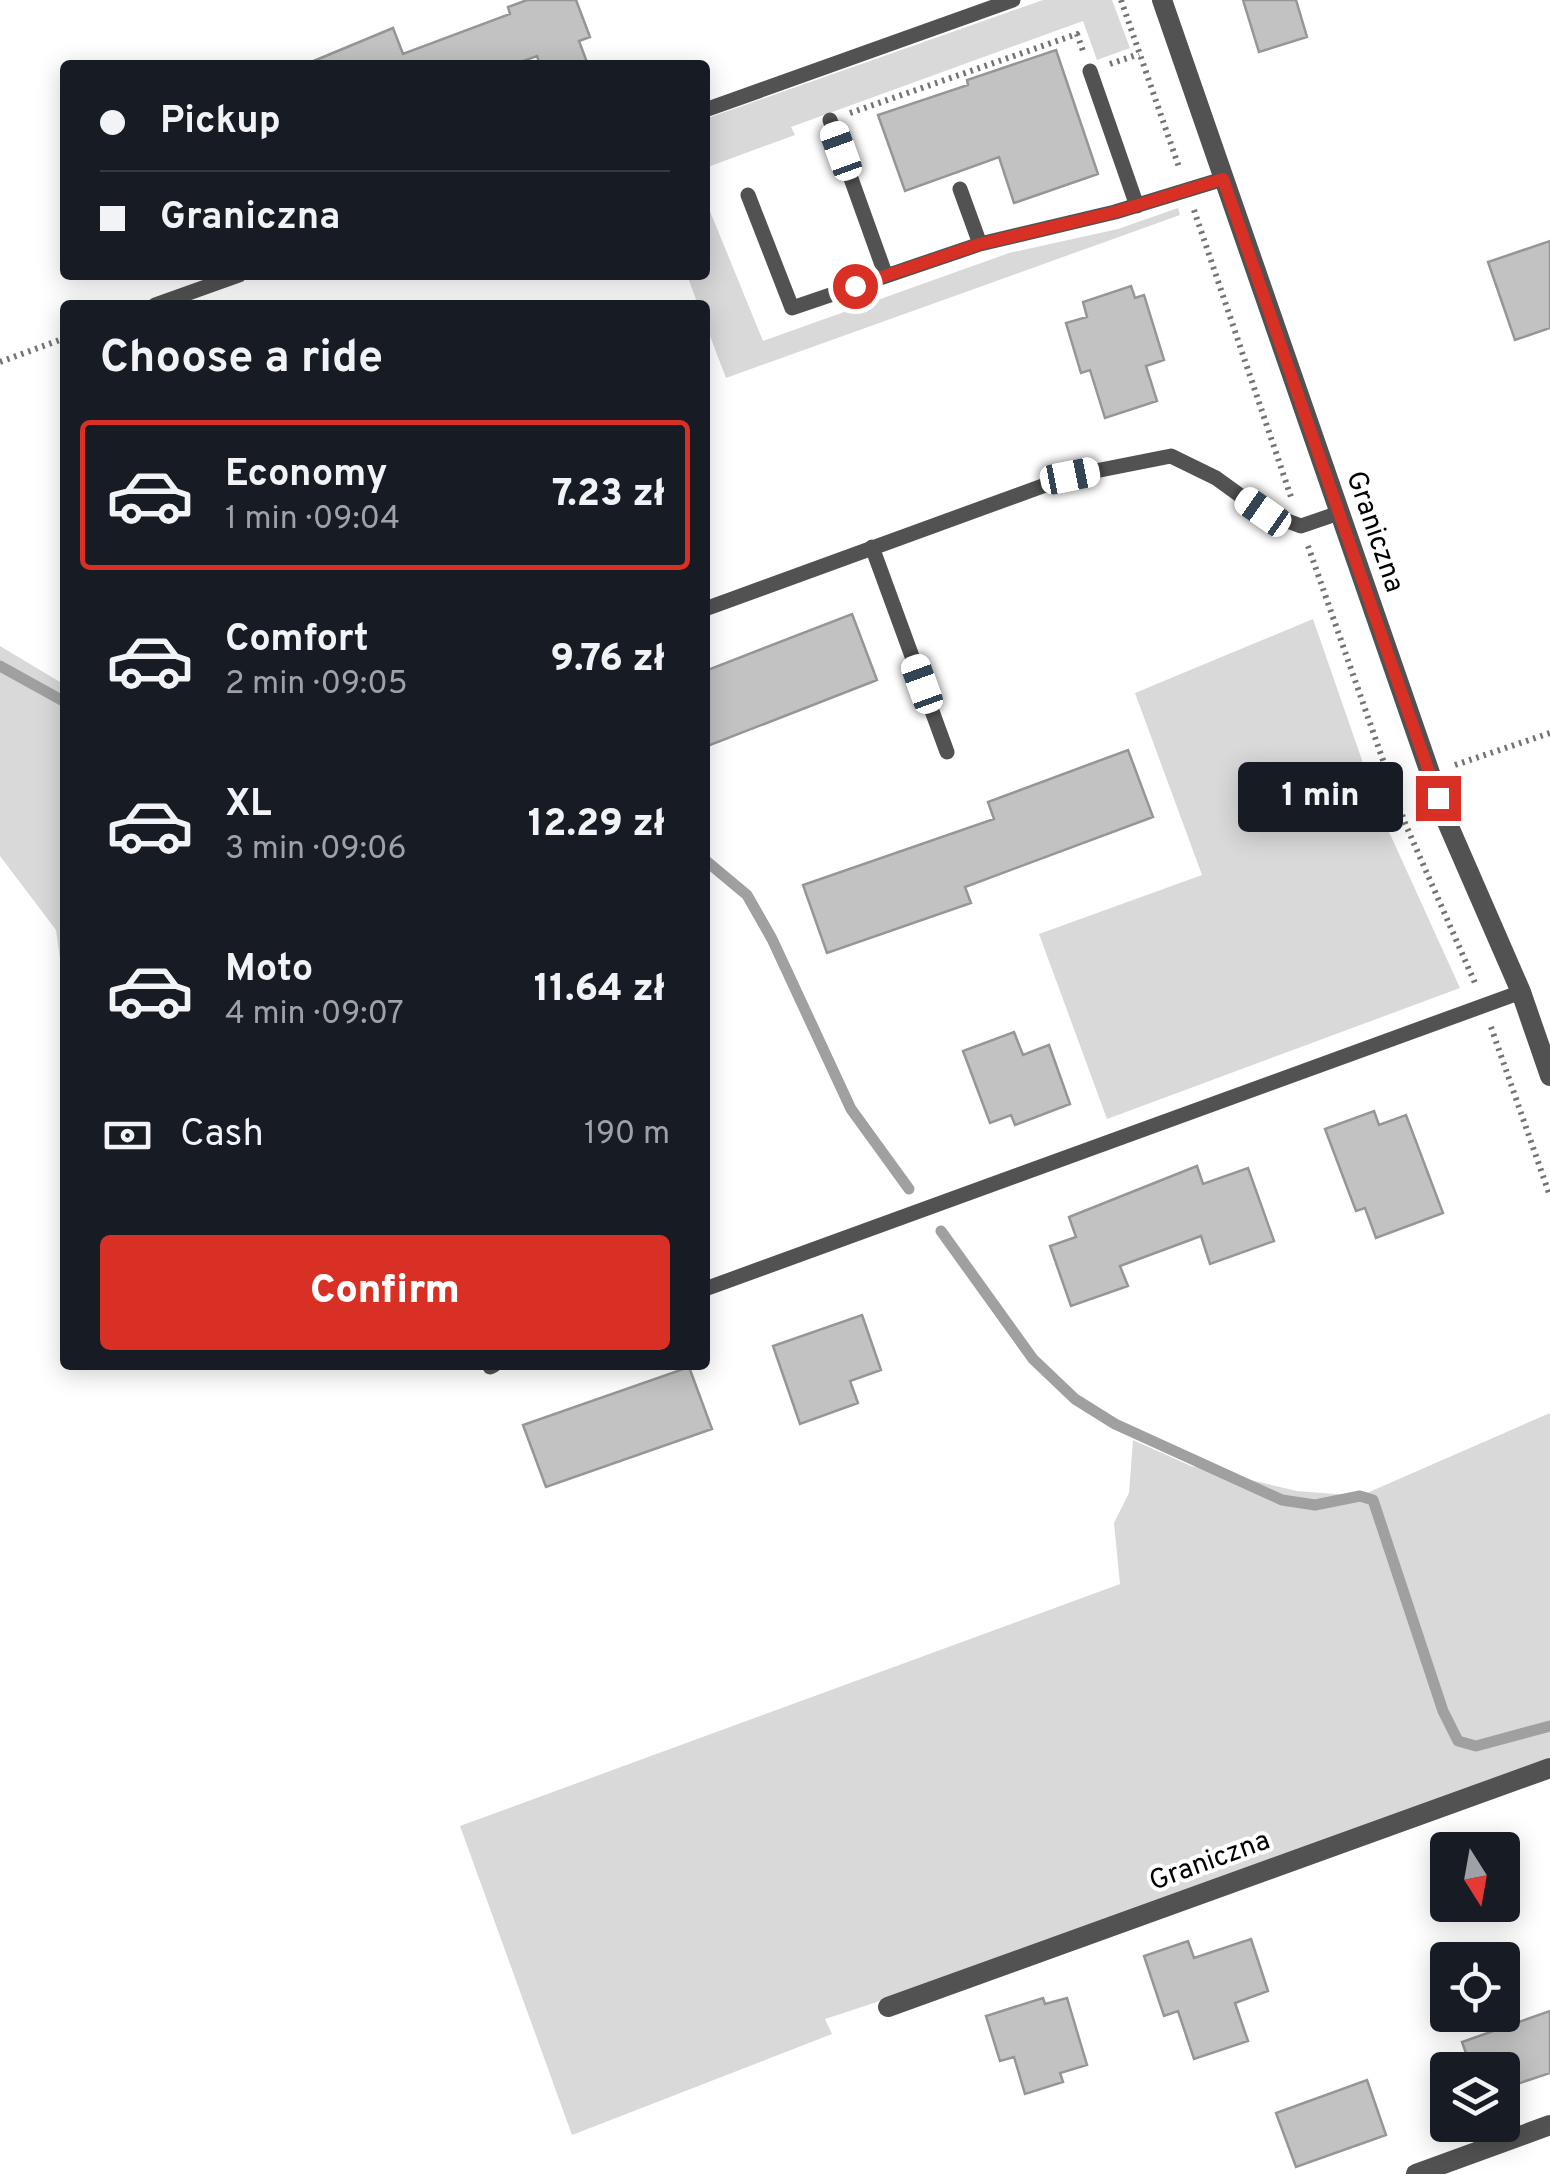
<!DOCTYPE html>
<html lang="en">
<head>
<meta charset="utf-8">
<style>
  body { margin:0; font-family:Overpass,sans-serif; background:#20242c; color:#f1f3f6; height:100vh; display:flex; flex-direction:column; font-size:38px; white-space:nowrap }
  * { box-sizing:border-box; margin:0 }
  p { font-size:32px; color:#9ea1a6 }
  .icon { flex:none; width:55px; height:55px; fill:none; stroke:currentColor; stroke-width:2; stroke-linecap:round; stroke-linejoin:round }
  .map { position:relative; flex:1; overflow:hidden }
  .drawer { position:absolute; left:60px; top:300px; width:650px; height:1070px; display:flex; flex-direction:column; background:#171b24; border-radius:10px; box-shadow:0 5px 25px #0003 }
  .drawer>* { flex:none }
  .top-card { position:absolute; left:60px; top:60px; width:650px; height:220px; border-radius:10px; box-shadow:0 5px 25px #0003; display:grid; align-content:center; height:220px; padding:0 40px; background:#171b24 }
  .needle { width:65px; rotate:169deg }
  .controls { position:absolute; left:1430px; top:1832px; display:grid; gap:20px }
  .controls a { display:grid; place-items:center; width:90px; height:90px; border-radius:10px; background:#171b24; box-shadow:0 5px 25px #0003; font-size:50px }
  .end { position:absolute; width:45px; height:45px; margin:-22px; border:12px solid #d93025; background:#fff; box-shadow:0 0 0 5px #fff }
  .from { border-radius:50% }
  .bubble { position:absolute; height:70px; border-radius:10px; background:#171b24; box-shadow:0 5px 25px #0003; font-size:32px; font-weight:800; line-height:70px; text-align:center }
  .car { position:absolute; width:30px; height:60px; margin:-30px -15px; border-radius:12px; box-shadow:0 0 8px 2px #0007; background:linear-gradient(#fff 24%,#345 0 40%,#fff 0 76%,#345 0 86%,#fff 0) }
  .top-card b { display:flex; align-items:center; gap:35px; height:95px; font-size:38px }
  .top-card b+b { border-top:2px solid #363941 }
  .top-card i { width:25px; height:25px; background:#f1f3f6 }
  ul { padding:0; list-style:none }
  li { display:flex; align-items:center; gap:30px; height:150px; margin:0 20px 15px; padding:0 20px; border:5px solid transparent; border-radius:10px }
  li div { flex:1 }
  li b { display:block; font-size:38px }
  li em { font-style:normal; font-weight:800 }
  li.on { border-color:#d93025 }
  li>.icon { width:90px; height:90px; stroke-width:1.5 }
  h2 { padding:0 40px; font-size:45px; line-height:120px }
  .pay { display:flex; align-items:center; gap:25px; height:110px; padding:0 40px; font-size:38px }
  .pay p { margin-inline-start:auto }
  .button { display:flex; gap:20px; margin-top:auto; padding:20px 40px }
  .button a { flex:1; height:115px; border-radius:10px; background:#d93025; color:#fff; font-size:40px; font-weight:800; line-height:115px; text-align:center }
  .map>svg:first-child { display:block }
</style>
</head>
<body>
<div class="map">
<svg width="1550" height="2174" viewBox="0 0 1550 2174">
  <rect width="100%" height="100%" fill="#fff"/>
  <path fill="#d9d9d9" d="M1043,0H1112L1130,48L1097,60L1083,21L791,127L795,135L705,168V119Z
    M705,199L763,341L1009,253L1118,229L1178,208L1180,215L726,378L705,323V305H698L687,275H705Z
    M1313,619L1380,812L1460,988L1107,1119L1039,934L1202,875L1135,693Z
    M0,646L65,685V994L56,930L0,856Z
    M1550,1413V1760L923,1987L825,2019L832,2034L572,2135L460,1826L1120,1584L1114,1523L1129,1493L1133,1440L1191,1466L1297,1491L1360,1496Z"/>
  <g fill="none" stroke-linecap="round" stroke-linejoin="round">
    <path stroke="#a0a0a0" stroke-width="11" d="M0,666L65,702
      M705,860L747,895L772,939L851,1109L909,1189
      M941,1231L1033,1359L1075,1399L1115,1424L1282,1500L1315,1505L1360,1496L1373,1500L1443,1711L1458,1741L1476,1746L1550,1726"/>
  </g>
  <path fill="#c2c2c2" stroke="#969696" stroke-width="2.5" d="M527,0H576L590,37L579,41L588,65H540L537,56L512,65H304L393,28L403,54L510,14L508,7Z
    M1243,0H1296L1307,37L1259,52Z
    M1056,50L1098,174L1014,203L999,157L905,191L878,115L968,85L967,80Z
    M1550,241V328L1515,340L1488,262Z
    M1131,286L1135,298L1144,295L1164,360L1146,366L1157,401L1105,418L1090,370L1081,373L1066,323L1087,317L1083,302Z
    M852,614L877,680L705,747V671Z
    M1128,750L1153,817L965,887L971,903L827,953L803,885L994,819L988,802Z
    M1014,1032L1023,1055L1049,1045L1070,1104L1015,1125L1011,1115L990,1123L963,1051Z
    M1374,1111L1379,1125L1406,1115L1443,1213L1376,1238L1365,1208L1356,1211L1325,1129Z
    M1197,1166L1203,1184L1248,1168L1274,1241L1210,1264L1201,1236L1120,1266L1128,1286L1071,1306L1050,1246L1076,1237L1069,1217Z
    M862,1315L881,1370L850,1381L858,1403L800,1424L773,1346Z
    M689,1367L712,1429L546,1487L523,1425Z
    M1251,1939L1268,1991L1235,2003L1248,2041L1194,2059L1178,2011L1164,2016L1144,1956L1188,1941L1194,1958Z
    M1043,1998L1045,2004L1067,1998L1087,2065L1060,2073L1063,2082L1025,2094L1014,2057L1000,2061L986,2016Z
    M1550,2011V2073L1502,2089V2070H1472L1462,2042Z
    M1367,2080L1386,2135L1296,2167L1276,2113Z"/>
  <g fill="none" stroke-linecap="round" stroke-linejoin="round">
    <path stroke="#747474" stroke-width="6" stroke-dasharray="2.5 5" stroke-linecap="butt" d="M1121,0L1180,170
      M1110,64L1139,54
      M850,113L1077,34L1083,51
      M1194,210L1291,497
      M0,362L65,338
      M1308,546L1405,823L1475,983
      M1455,765L1550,733
      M1491,1027L1550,1196"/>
    <path stroke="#525252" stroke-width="15" d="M1090,71L1137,206
      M705,110L1013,0
      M830,120L886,276
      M960,189L980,244
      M748,195L792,308L980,244L1115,212L1223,179
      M155,305L239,275
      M872,547L947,752
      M705,609L1070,476L1171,456L1216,478L1263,512L1301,526L1339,513
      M705,1289L1521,992
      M490,1367L494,1365"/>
    <path stroke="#525252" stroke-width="20" d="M1162,0L1447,822L1521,992L1550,1076
      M888,2007L1550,1768
      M1416,2174L1550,2125"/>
  </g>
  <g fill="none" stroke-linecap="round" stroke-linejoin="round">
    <path stroke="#d93025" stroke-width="12" d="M855,286L980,244L1115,212L1223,179L1438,798"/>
  </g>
  <g text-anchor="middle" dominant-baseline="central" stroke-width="8" stroke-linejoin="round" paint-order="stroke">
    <g font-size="28" fill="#000" stroke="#fff">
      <text transform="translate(1374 532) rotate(71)">Graniczna</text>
      <text transform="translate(1210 1862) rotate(-20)">Graniczna</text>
    </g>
  </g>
</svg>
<div class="controls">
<a><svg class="needle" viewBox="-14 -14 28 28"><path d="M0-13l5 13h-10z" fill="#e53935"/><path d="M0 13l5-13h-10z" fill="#9ea1a6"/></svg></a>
<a><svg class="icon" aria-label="locate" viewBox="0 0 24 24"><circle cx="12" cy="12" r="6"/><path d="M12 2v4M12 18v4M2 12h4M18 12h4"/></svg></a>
<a><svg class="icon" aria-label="layers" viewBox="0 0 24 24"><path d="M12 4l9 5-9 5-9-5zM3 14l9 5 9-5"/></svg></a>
</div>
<i class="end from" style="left:855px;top:286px"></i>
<i class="end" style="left:1438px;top:798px"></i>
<div class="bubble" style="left:1238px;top:762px;width:165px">1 min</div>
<i class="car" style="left:841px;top:151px;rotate:340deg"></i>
<i class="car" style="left:1070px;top:476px;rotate:79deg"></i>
<i class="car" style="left:1263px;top:512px;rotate:305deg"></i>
<i class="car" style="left:922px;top:684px;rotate:340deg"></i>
<div class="top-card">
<b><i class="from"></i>Pickup</b>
<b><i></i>Graniczna</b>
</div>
<section class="drawer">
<h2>Choose a ride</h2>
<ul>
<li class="on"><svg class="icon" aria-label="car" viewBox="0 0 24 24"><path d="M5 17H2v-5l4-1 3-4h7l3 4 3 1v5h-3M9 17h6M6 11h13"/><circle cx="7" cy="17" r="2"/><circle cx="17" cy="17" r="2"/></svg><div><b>Economy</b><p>1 min · 09:04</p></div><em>7.23 zł</em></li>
<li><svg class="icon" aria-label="car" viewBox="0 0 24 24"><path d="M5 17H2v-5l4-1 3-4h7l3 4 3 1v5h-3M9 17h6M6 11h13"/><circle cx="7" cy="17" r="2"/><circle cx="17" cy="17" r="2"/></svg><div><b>Comfort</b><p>2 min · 09:05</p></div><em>9.76 zł</em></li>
<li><svg class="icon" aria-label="car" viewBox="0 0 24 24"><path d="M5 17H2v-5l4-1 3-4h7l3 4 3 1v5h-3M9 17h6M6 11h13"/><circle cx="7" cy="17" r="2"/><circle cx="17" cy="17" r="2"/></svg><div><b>XL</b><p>3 min · 09:06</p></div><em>12.29 zł</em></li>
<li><svg class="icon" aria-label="car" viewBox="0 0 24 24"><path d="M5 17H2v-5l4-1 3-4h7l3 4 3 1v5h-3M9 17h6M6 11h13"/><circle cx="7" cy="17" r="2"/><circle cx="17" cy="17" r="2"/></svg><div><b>Moto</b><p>4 min · 09:07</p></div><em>11.64 zł</em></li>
</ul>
<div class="pay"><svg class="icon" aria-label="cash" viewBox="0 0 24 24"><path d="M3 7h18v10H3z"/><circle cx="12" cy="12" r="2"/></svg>Cash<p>190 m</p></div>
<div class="button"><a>Confirm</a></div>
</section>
</div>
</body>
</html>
